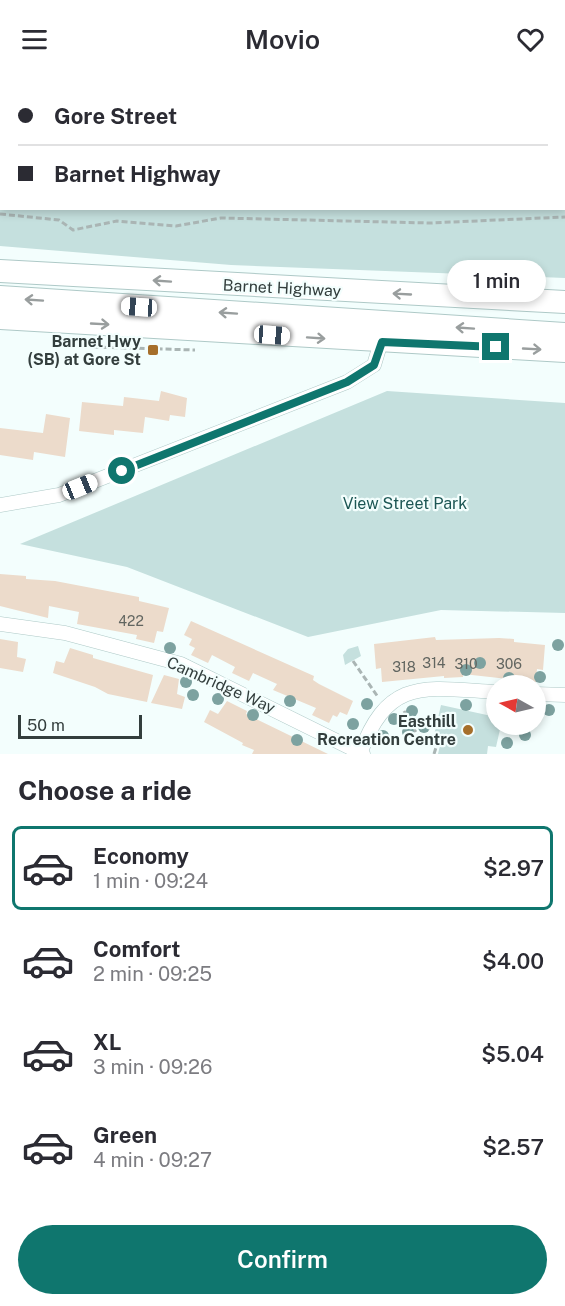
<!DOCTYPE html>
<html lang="en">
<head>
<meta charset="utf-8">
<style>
  body { margin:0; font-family:"Public Sans",sans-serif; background:#f7f7f7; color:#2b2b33; height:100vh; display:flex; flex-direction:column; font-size:22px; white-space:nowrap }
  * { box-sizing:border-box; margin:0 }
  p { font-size:20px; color:#7c7c81 }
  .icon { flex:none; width:33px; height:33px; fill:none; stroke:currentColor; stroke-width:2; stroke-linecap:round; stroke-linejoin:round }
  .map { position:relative; height:676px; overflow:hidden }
  .side { display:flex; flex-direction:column; background:#fff; flex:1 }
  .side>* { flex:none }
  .guide { position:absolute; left:0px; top:0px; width:566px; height:132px; box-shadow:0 3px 9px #0003; display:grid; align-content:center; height:132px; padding:0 18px; background:#fff }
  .needle { width:39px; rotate:278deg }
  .buttons { position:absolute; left:486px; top:597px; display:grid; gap:12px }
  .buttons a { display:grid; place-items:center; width:60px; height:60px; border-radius:50%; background:#fff; box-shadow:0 3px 9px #0003; font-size:30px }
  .scale { position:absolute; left:18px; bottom:15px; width:124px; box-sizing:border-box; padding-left:6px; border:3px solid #333e3d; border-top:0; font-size:16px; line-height:21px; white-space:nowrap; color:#333e3d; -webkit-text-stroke:4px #f3fefd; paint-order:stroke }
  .end { position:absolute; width:27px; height:27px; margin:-14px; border:8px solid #0f766e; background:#fff; box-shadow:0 0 0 3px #fff }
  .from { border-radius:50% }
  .bubble { position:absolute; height:42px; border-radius:21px; background:#fff; box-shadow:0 3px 9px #0003; font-size:20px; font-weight:600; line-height:42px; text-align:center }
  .car { position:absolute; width:18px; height:36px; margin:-18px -9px; border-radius:8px; box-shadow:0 0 4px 2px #0007; background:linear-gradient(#fff 24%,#345 0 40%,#fff 0 76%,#345 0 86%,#fff 0) }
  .guide b { display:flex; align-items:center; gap:21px; height:57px; font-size:22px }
  .guide b+b { border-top:2px solid #e1e1e2 }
  .guide i { width:15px; height:15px; background:#2b2b33 }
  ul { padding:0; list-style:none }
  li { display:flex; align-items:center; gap:18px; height:84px; margin:0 12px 9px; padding:0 6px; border:3px solid transparent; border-radius:9px }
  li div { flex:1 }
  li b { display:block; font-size:22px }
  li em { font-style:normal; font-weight:600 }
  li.selected { border-color:#0f766e }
  li>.icon { width:54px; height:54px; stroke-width:1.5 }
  h2 { padding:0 18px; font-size:27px; line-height:72px }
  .action { display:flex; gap:12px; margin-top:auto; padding:12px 18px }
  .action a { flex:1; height:69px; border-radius:36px; background:#0f766e; color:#fff; font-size:24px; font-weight:600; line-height:69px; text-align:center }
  header { display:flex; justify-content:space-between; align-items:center; height:78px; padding:0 18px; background:#fff; font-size:27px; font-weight:600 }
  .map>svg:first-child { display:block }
</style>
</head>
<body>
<header><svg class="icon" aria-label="menu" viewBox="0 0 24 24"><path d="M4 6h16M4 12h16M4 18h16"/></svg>Movio<svg class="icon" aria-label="heart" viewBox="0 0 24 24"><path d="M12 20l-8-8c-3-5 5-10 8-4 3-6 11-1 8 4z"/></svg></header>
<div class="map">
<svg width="565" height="676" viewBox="0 0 565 676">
  <rect width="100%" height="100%" fill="#f3fefd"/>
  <path fill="#d6fcfa" d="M0,0H565V88L564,2H2L1,16Z"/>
  <path fill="#c5e0de" d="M0,49L2,130H564L565,115V200L231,187L0,168Z
    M387,313L565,325V535L441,532L308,559L127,489L20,466Z
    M358,568L361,578L345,587L343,577L348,571Z
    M441,627L496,639V646L501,647L496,669L488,668L487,676H438L442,659L434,657Z"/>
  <path fill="#ecdbcb" d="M161,313L187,320L185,339L170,337L169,343L145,339L143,355L114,352V357L79,353L82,324L123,328L124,319L159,323Z
    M46,336L70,340L65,379L34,374L33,382L0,377V350L43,355Z
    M0,496L26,498V501L55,503L139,519V523L169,530L163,554L157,553L154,565L136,561L137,557L77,546L79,534L49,528L48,540L0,528Z
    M191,543L314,598L313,602L319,606L353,623L347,637L340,634L337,639L333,637L329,645L312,637L316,630L273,612L277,606L253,595L249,603L232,595L235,589L212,577L208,585L191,577L195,570L189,567L192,561L184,557Z
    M435,559L436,562L499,560L514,561V564L545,567L543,592L537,591L536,604L463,596V599L444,600V598L382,604L381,590L376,591L374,566Z
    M0,561L18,564L17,579L26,581L23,594L0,590Z
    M70,570L93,577V580L153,597L147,624L108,616L95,609L53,595L56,583L64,585Z
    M164,597L179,601L177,616L185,619L182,631L151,625Z
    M227,623L247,633L246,636L328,676H252L254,672L242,667L243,665L204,644L210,632L218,636Z"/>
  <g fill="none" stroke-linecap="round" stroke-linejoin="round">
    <g stroke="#aec9c7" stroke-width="15">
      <path id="street" d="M0,427L59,417L347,304L374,287L383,257
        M0,546L65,555L181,586L363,676
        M536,616L565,617
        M360,676C388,598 426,610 496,614"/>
    </g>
    <g stroke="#aec9c7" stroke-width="24">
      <path id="primary" d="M0,193L565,224
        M0,219L565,256
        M0,240L565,273"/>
    </g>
    <path stroke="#aab5b4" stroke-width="3" stroke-dasharray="6 3" stroke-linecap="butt" d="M0,136L59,142L73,152L117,143L176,148L221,140L430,145L565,139
      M76,265L95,269L195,272
      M353,583L378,619
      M404,633L418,658L438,663
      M434,676L438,663L441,664"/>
    <use href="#street" stroke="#fff" stroke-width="14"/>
    <use href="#primary" stroke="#fff" stroke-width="22"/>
    <path stroke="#5d6867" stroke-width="4.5" stroke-dasharray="12 6" stroke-linecap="butt" d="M0,20H2
      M0,32H2
      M564,94H565
      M564,105H565"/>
  </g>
  <g fill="#7da2a0">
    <circle cx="558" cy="567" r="6"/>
    <circle cx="170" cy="570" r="6"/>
    <circle cx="480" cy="585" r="6"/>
    <circle cx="466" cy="592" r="6"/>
    <circle cx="540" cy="599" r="6"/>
    <circle cx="509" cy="600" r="6"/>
    <circle cx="186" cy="604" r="6"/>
    <circle cx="193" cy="617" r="6"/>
    <circle cx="218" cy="621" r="6"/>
    <circle cx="290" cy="623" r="6"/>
    <circle cx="367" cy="626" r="6"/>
    <circle cx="466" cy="627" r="6"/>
    <circle cx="549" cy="632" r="6"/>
    <circle cx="412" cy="633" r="6"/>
    <circle cx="253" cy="637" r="6"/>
    <circle cx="394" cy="641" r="6"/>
    <circle cx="353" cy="646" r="6"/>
    <circle cx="424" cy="649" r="6"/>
    <circle cx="408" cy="654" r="6"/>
    <circle cx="525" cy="657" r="6"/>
    <circle cx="383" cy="658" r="6"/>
    <circle cx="297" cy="662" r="6"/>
    <circle cx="507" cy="665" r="6"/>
  </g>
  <defs><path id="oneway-shaft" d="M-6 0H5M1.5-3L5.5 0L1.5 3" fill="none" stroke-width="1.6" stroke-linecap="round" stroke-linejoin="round" transform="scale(1.5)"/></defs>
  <g stroke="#999e9e">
    <use href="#oneway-shaft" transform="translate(162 203) rotate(-176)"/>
    <use href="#oneway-shaft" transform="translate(402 216) rotate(-177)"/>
    <use href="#oneway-shaft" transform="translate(34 222) rotate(-176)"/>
    <use href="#oneway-shaft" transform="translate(228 235) rotate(-176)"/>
    <use href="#oneway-shaft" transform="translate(100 246) rotate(3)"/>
    <use href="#oneway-shaft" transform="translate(465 250) rotate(-176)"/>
    <use href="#oneway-shaft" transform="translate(316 260) rotate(4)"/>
    <use href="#oneway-shaft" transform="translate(532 271) rotate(3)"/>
  </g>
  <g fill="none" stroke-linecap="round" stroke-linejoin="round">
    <path stroke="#0f766e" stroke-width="8" d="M122,393L347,304L374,287L382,264L496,269"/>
  </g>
  <g fill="#a66f2b" stroke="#f3fefd" stroke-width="2">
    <rect x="147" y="266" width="12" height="12" rx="3"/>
    <circle cx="468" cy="652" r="6"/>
  </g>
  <g text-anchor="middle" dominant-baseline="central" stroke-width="4.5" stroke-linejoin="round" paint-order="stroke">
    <g font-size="14" fill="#616560">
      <text x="131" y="543">422</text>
      <text x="434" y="585">314</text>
      <text x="466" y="586">310</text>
      <text x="509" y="586">306</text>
      <text x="404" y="589">318</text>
    </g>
    <g font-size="16" fill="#333e3d" stroke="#f3fefd">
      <text transform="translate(282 210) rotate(3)">Barnet Highway</text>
      <text transform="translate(221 607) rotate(24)">Cambridge Way</text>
    </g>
    <g font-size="16" font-weight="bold" fill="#333e3d" stroke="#f3fefd" text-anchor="end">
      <text x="141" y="263">Barnet Hwy<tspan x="141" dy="18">(SB) at Gore St</tspan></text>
      <text x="456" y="643">Easthill<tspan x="456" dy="18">Recreation Centre</tspan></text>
    </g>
    <g font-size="16" fill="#1c5654" stroke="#f3fefd">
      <text x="405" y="425">View Street Park</text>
    </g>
  </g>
</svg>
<div class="buttons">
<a><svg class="needle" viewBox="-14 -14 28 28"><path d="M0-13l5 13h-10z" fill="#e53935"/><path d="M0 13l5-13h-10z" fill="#7c7c81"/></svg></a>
</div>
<div class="scale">50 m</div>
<i class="end from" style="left:122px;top:393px"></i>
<i class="end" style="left:496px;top:269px"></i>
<div class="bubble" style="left:447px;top:182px;width:99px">1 min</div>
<i class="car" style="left:139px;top:229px;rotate:274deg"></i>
<i class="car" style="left:272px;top:257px;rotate:94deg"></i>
<i class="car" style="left:80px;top:409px;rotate:68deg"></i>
<div class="guide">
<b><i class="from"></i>Gore Street</b>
<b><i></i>Barnet Highway</b>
</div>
</div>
<section class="side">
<h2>Choose a ride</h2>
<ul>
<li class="selected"><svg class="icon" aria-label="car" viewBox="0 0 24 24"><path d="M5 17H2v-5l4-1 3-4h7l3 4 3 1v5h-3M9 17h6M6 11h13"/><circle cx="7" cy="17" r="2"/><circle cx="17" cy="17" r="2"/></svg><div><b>Economy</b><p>1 min · 09:24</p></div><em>$2.97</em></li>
<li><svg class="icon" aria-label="car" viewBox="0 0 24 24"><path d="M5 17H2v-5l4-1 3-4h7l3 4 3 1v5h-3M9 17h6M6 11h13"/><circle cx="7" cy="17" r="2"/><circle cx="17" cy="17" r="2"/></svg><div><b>Comfort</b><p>2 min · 09:25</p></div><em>$4.00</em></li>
<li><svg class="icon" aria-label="car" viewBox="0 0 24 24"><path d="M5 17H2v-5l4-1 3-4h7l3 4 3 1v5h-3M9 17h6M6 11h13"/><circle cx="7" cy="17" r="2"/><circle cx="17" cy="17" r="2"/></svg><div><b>XL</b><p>3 min · 09:26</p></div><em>$5.04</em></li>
<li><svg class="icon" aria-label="car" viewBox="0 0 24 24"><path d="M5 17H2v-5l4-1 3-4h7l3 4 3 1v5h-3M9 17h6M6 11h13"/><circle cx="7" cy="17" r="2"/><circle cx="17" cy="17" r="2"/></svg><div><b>Green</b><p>4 min · 09:27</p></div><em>$2.57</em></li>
</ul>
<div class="action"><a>Confirm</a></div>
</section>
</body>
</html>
